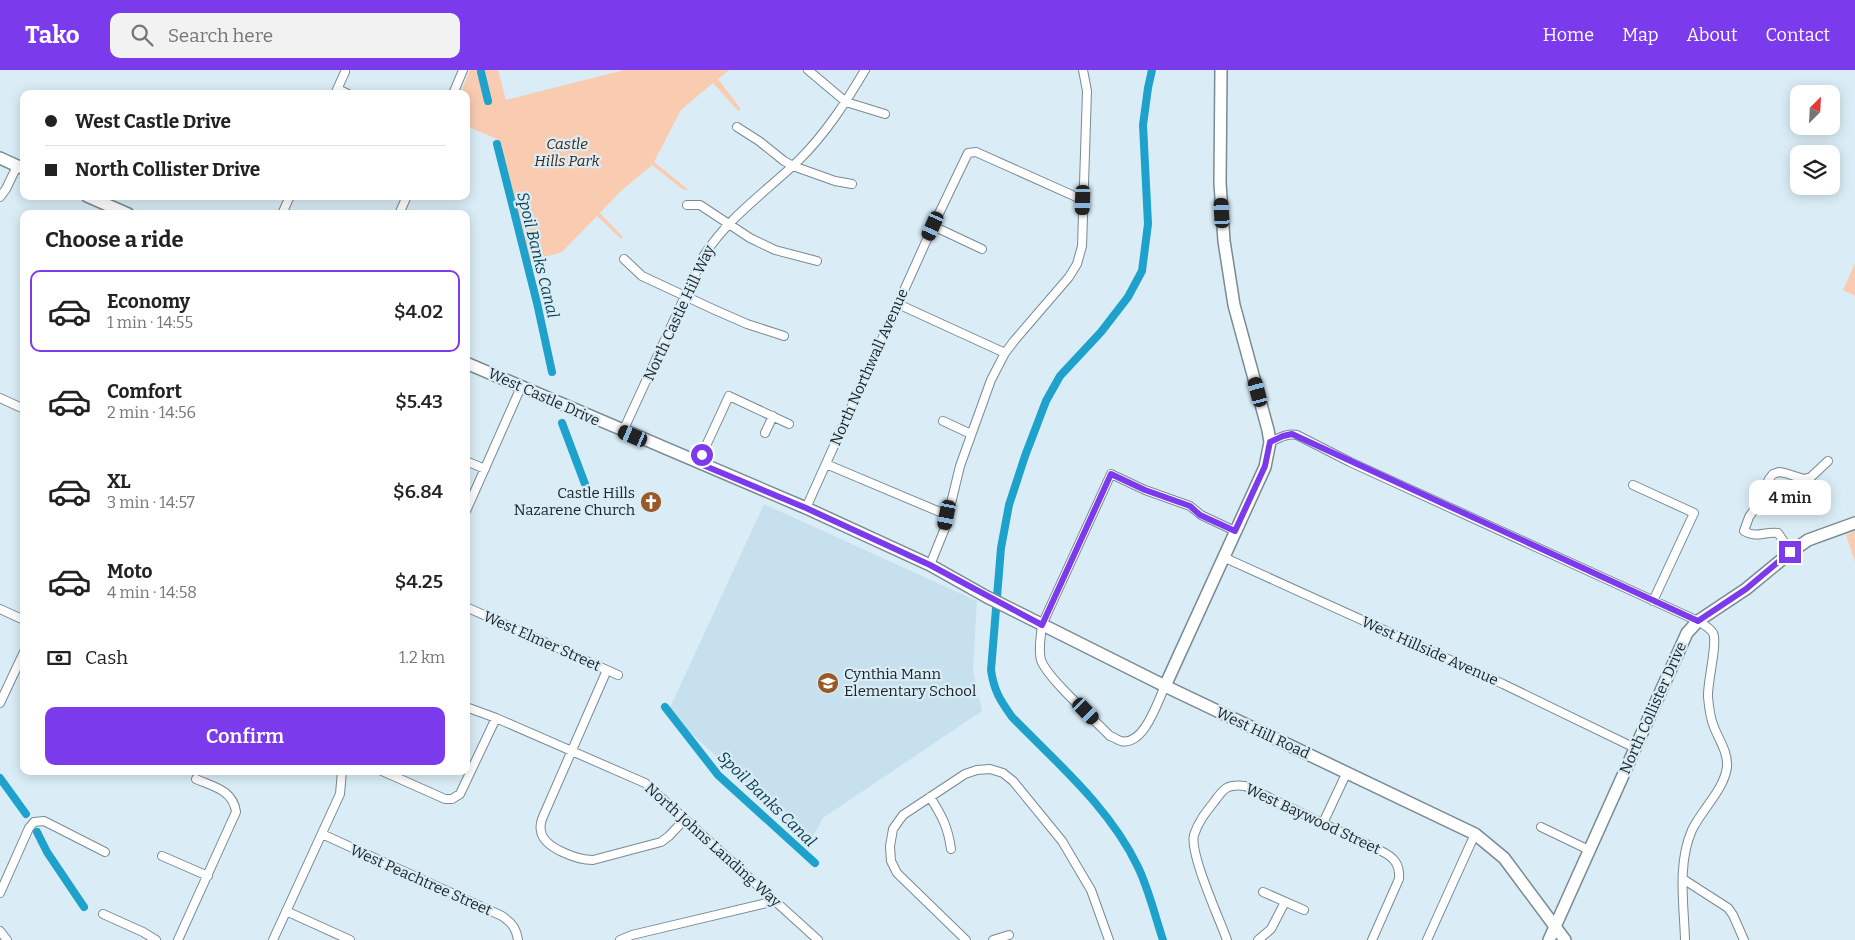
<!DOCTYPE html>
<html lang="en">
<head>
<meta charset="utf-8">
<style>
  body { margin:0; font-family:Bitter,serif; background:#f2f2f2; color:#222; height:100vh; display:flex; flex-direction:column; font-size:19px; white-space:nowrap }
  * { box-sizing:border-box; margin:0 }
  p { font-size:16px; color:#767676 }
  .icon { flex:none; width:28px; height:28px; fill:none; stroke:currentColor; stroke-width:2; stroke-linecap:round; stroke-linejoin:round }
  .map { position:relative; flex:1; overflow:hidden }
  .panel { position:absolute; left:20px; top:140px; width:450px; height:565px; display:flex; flex-direction:column; background:#fff; border-radius:10px; box-shadow:0 2px 12px #0003 }
  .panel>* { flex:none }
  .banner { position:absolute; left:20px; top:20px; width:450px; height:110px; border-radius:10px; box-shadow:0 2px 12px #0003; display:grid; align-content:center; height:110px; padding:0 25px; background:#fff }
  .needle { width:32px; rotate:24deg }
  .buttons { position:absolute; left:1790px; top:15px; display:grid; gap:10px }
  .buttons a { display:grid; place-items:center; width:50px; height:50px; border-radius:10px; background:#fff; box-shadow:0 2px 12px #0003; font-size:25px }
  .end { position:absolute; width:22px; height:22px; margin:-11px; border:6px solid #7c3aed; background:#fff; box-shadow:0 0 0 2px #fff }
  .from { border-radius:50% }
  .bubble { position:absolute; height:35px; border-radius:10px; background:#fff; box-shadow:0 2px 12px #0003; font-size:16px; font-weight:600; line-height:35px; text-align:center }
  .car { position:absolute; width:15px; height:30px; margin:-15px -8px; border-radius:6px; box-shadow:0 0 4px 1px #0007; background:linear-gradient(#222 24%,#8ab4d8 0 40%,#222 0 76%,#8ab4d8 0 86%,#222 0) }
  .banner b { display:flex; align-items:center; gap:18px; height:48px; font-size:19px }
  .banner b+b { border-top:1px solid #e0e0e0 }
  .banner i { width:12px; height:12px; background:#222 }
  ul { padding:0; list-style:none }
  li { display:flex; align-items:center; gap:15px; height:82px; margin:0 10px 8px; padding:0 15px; border:2px solid transparent; border-radius:10px }
  li div { flex:1 }
  li b { display:block; font-size:19px }
  li em { font-style:normal; font-weight:600 }
  li.current { border-color:#7c3aed }
  li>.icon { width:45px; height:45px; stroke-width:1.5 }
  h2 { padding:0 25px; font-size:22px; line-height:60px }
  .pay { display:flex; align-items:center; gap:12px; height:55px; padding:0 25px; font-size:19px }
  .pay p { margin-inline-start:auto }
  .action { display:flex; gap:10px; margin-top:auto; padding:10px 25px }
  .action a { flex:1; height:58px; border-radius:10px; background:#7c3aed; color:#fff; font-size:20px; font-weight:600; line-height:58px; text-align:center }
  header { display:flex; align-items:center; gap:30px; box-sizing:border-box; height:70px; padding:0 25px; background:#7c3aed; color:#fff }
  header strong { font-size:24px }
  nav { display:flex; gap:28px; margin-inline-start:auto; font-size:18px }
  .search { width:350px; height:45px; background:#f2f2f2; display:flex; align-items:center; gap:12px; box-sizing:border-box; padding:0 18px; border-radius:10px; color:#767676; font-size:19px }
  .map>svg:first-child { display:block }
</style>
</head>
<body>
<header>
<strong>Tako</strong>
<div class="search"><svg class="icon" aria-label="search" viewBox="0 0 24 24"><circle cx="10" cy="10" r="6"/><path d="M15 15l6 6"/></svg>Search here</div>
<nav><a>Home</a><a>Map</a><a>About</a><a>Contact</a></nav>
</header>
<div class="map">
<svg width="1855" height="870" viewBox="0 0 1855 870">
  <rect width="100%" height="100%" fill="#daedf6"/>
  <path fill="#c6e1ed" d="M764,434L977,531L973,601L982,641L823,748L810,772L668,642Z"/>
  <path fill="#f9ccb1" d="M470,0H498L506,30L624,0H729L718,9L741,39L738,41L713,13L681,40L654,92L690,121L682,119L652,95L620,122L600,143L623,167L621,169L597,146L562,182L528,192L497,69L466,56V24H460Z
    M1855,193V226L1843,220Z
    M1855,461V492L1846,465Z"/>
  <g fill="none" stroke-linecap="round" stroke-linejoin="round">
    <path stroke="#1ea2cb" stroke-width="8" d="M1152,0L1148,18L1143,55L1148,154L1142,201L1128,227L1101,262L1060,306L1046,331L1025,386L1009,435L1001,478L991,600C994,621 1000,630 1012,647C1057,693 1110,738 1138,797C1149,820 1155,846 1163,870
      M481,2L488,31
      M497,74L537,233L552,302
      M562,353L585,414
      M665,637L718,705L815,793
      M0,708L26,744
      M37,762L47,782L84,837"/>
    <g stroke="#788a92" stroke-width="10">
      <path id="street" d="M808,0L846,32L885,44
        M338,19L348,24
        M335,24L345,2
        M453,24L463,0
        M737,57L759,71L784,91L793,96L835,111L852,114
        M0,127L6,119L17,96
        M687,135H700L750,168L775,180L817,191
        M282,144L290,126
        M399,144L407,126
        M933,156L982,179
        M624,189L642,206L715,240L747,254L784,266
        M898,234L1005,283
        M0,328L24,339
        M943,351L971,364
        M623,361L703,187C728,147 766,122 800,89C826,63 846,32 865,0
        M765,363L773,346
        M1270,372C1279,368 1287,363 1297,365L1350,392L1698,551C1703,554 1710,558 1713,563C1718,573 1707,613 1708,627C1709,638 1710,648 1714,657C1719,670 1728,682 1727,697C1724,720 1702,739 1692,760C1677,794 1684,834 1685,870
        M466,391L485,399
        M698,393L729,326L789,354
        M826,394L947,445
        M1633,415L1694,443L1653,531
        M806,438L933,156L968,83L976,82L1083,130
        M466,441L521,317
        M1791,482L1778,463C1764,461 1757,469 1744,461L1749,447L1761,430L1769,409L1773,404L1779,402L1785,403L1804,409L1811,407L1828,391
        M1223,487L1503,614L1635,678
        M930,495L945,458L960,396L991,310L1005,283L1014,271L1069,207L1077,194L1082,176L1087,21L1083,0
        M466,537L618,605
        M0,539L24,550
        M607,600L542,749C541,752 540,757 541,761C543,778 578,790 593,790L661,772L669,766L685,749
        M1165,616C1157,633 1144,676 1121,671C1117,670 1114,667 1110,666C1095,650 1047,608 1041,590C1038,579 1041,566 1042,555L1111,404L1145,420L1190,436L1201,445L1235,461
        M0,633L24,582
        M466,637L496,648L645,713L818,870
        M382,701L445,729H452L460,724L496,648
        M930,727C942,746 948,757 951,779
        M1323,753L1347,702
        M1541,757L1589,780
        M322,764L502,846C512,853 516,858 518,870
        M162,786L208,806
        M1683,809L1728,838L1733,845L1744,870
        M1263,822L1304,840
        M0,823L29,758L34,752L44,751L105,782
        M286,841L350,870
        M103,844L143,862L156,870
        M0,861L7,870
        M178,870L236,742C233,720 214,717 196,709
        M273,870L340,724L342,701
        M620,870L632,865L775,831
        M966,870L897,803L891,791L890,776L893,759L903,745L965,704L977,700L990,699L1003,703L1013,711L1062,771L1091,820L1109,870
        M993,870L1009,865
        M1227,870C1220,850 1189,783 1194,765C1198,752 1206,742 1214,732C1224,718 1227,714 1245,716L1381,781C1394,787 1400,794 1399,809L1372,870
        M1258,870L1271,859L1285,832
        M1427,870L1475,764"/>
    </g>
    <g stroke="#788a92" stroke-width="14">
      <path id="secondary" d="M0,88L24,99
        M87,126L128,144
        M466,293L806,438L930,495L987,527L1165,616L1475,764L1504,788L1565,870
        M1165,616L1265,397L1270,372L1268,360L1234,235L1224,171L1220,113L1221,0
        M1549,870L1687,563L1698,551L1746,519L1791,482L1808,470L1855,453"/>
    </g>
    <use href="#street" stroke="#fff" stroke-width="8"/>
    <use href="#secondary" stroke="#fff" stroke-width="11"/>
  </g>
  <g fill="none" stroke-linecap="round" stroke-linejoin="round">
    <path stroke="#7c3aed" stroke-width="6" d="M702,385L698,393L806,438L930,495L1042,555L1111,404L1145,420L1190,436L1200,445L1235,461L1265,396L1270,372L1283,366L1292,364L1698,551L1746,519L1790,482"/>
  </g>
  <defs>
    <g id="church-disc" transform="scale(1.125)"><circle r="9.5" fill="#9b5827" stroke="#daedf6"/><path d="M-1.2-6h2.4v3.5h3.3v2.4h-3.3V6h-2.4V-.1h-3.3v-2.4h3.3Z" fill="#fff"/></g>
    <g id="school-disc" transform="scale(1.125)"><circle r="9.5" fill="#9b5827" stroke="#daedf6"/><path d="M0-5L7-2L0 1L-7-2ZM-4 1L0 2.5L4 1V4Q0 6-4 4Z" fill="#fff"/></g>
  </defs>
  <g fill-rule="evenodd">
    <use href="#church-disc" x="651" y="432"/>
    <use href="#school-disc" x="828" y="613"/>
  </g>
  <g text-anchor="middle" dominant-baseline="central" stroke-width="4.5" stroke-linejoin="round" paint-order="stroke">
    <g font-size="15" font-style="italic" fill="#46250e" stroke="#daedf6">
      <text x="567" y="74">Castle<tspan x="567" dy="17">Hills Park</tspan></text>
    </g>
    <g font-size="15" fill="#1a2225" stroke="#daedf6">
      <text transform="translate(679 243) rotate(-65)">North Castle Hill Way</text>
      <text transform="translate(869 297) rotate(-66)">North Northwall Avenue</text>
      <text transform="translate(544 327) rotate(24)">West Castle Drive</text>
      <text transform="translate(542 571) rotate(24)">West Elmer Street</text>
      <text transform="translate(1430 581) rotate(24)">West Hillside Avenue</text>
      <text transform="translate(1653 638) rotate(-66)">North Collister Drive</text>
      <text transform="translate(1263 663) rotate(25)">West Hill Road</text>
      <text transform="translate(1313 749) rotate(25)">West Baywood Street</text>
      <text transform="translate(713 775) rotate(42)">North Johns Landing Way</text>
      <text transform="translate(421 810) rotate(24)">West Peachtree Street</text>
    </g>
    <g font-size="15" fill="#1a2225" stroke="#daedf6" text-anchor="end">
      <text x="635" y="423">Castle Hills<tspan x="635" dy="17">Nazarene Church</tspan></text>
      <text x="844" y="604" text-anchor="start">Cynthia Mann<tspan x="844" dy="17">Elementary School</tspan></text>
    </g>
    <g font-size="16" font-style="italic" fill="#073e4f" stroke="#daedf6">
      <text transform="translate(538 185) rotate(76)">Spoil Banks Canal</text>
      <text transform="translate(767 729) rotate(44)">Spoil Banks Canal</text>
    </g>
  </g>
</svg>
<div class="buttons">
<a><svg class="needle" viewBox="-14 -14 28 28"><path d="M0-13l5 13h-10z" fill="#e53935"/><path d="M0 13l5-13h-10z" fill="#767676"/></svg></a>
<a><svg class="icon" aria-label="layers" viewBox="0 0 24 24"><path d="M12 4l9 5-9 5-9-5zM3 14l9 5 9-5"/></svg></a>
</div>
<i class="end from" style="left:702px;top:385px"></i>
<i class="end" style="left:1790px;top:482px"></i>
<div class="bubble" style="left:1749px;top:410px;width:82px">4 min</div>
<i class="car" style="left:1083px;top:130px;rotate:182deg"></i>
<i class="car" style="left:1222px;top:143px;rotate:357deg"></i>
<i class="car" style="left:933px;top:156px;rotate:204deg"></i>
<i class="car" style="left:1258px;top:322px;rotate:345deg"></i>
<i class="car" style="left:633px;top:366px;rotate:293deg"></i>
<i class="car" style="left:947px;top:445px;rotate:191deg"></i>
<i class="car" style="left:1086px;top:641px;rotate:136deg"></i>
<div class="banner">
<b><i class="from"></i>West Castle Drive</b>
<b><i></i>North Collister Drive</b>
</div>
<section class="panel">
<h2>Choose a ride</h2>
<ul>
<li class="current"><svg class="icon" aria-label="car" viewBox="0 0 24 24"><path d="M5 17H2v-5l4-1 3-4h7l3 4 3 1v5h-3M9 17h6M6 11h13"/><circle cx="7" cy="17" r="2"/><circle cx="17" cy="17" r="2"/></svg><div><b>Economy</b><p>1 min · 14:55</p></div><em>$4.02</em></li>
<li><svg class="icon" aria-label="car" viewBox="0 0 24 24"><path d="M5 17H2v-5l4-1 3-4h7l3 4 3 1v5h-3M9 17h6M6 11h13"/><circle cx="7" cy="17" r="2"/><circle cx="17" cy="17" r="2"/></svg><div><b>Comfort</b><p>2 min · 14:56</p></div><em>$5.43</em></li>
<li><svg class="icon" aria-label="car" viewBox="0 0 24 24"><path d="M5 17H2v-5l4-1 3-4h7l3 4 3 1v5h-3M9 17h6M6 11h13"/><circle cx="7" cy="17" r="2"/><circle cx="17" cy="17" r="2"/></svg><div><b>XL</b><p>3 min · 14:57</p></div><em>$6.84</em></li>
<li><svg class="icon" aria-label="car" viewBox="0 0 24 24"><path d="M5 17H2v-5l4-1 3-4h7l3 4 3 1v5h-3M9 17h6M6 11h13"/><circle cx="7" cy="17" r="2"/><circle cx="17" cy="17" r="2"/></svg><div><b>Moto</b><p>4 min · 14:58</p></div><em>$4.25</em></li>
</ul>
<div class="pay"><svg class="icon" aria-label="cash" viewBox="0 0 24 24"><path d="M3 7h18v10H3z"/><circle cx="12" cy="12" r="2"/></svg>Cash<p>1.2 km</p></div>
<div class="action"><a>Confirm</a></div>
</section>
</div>
</body>
</html>
